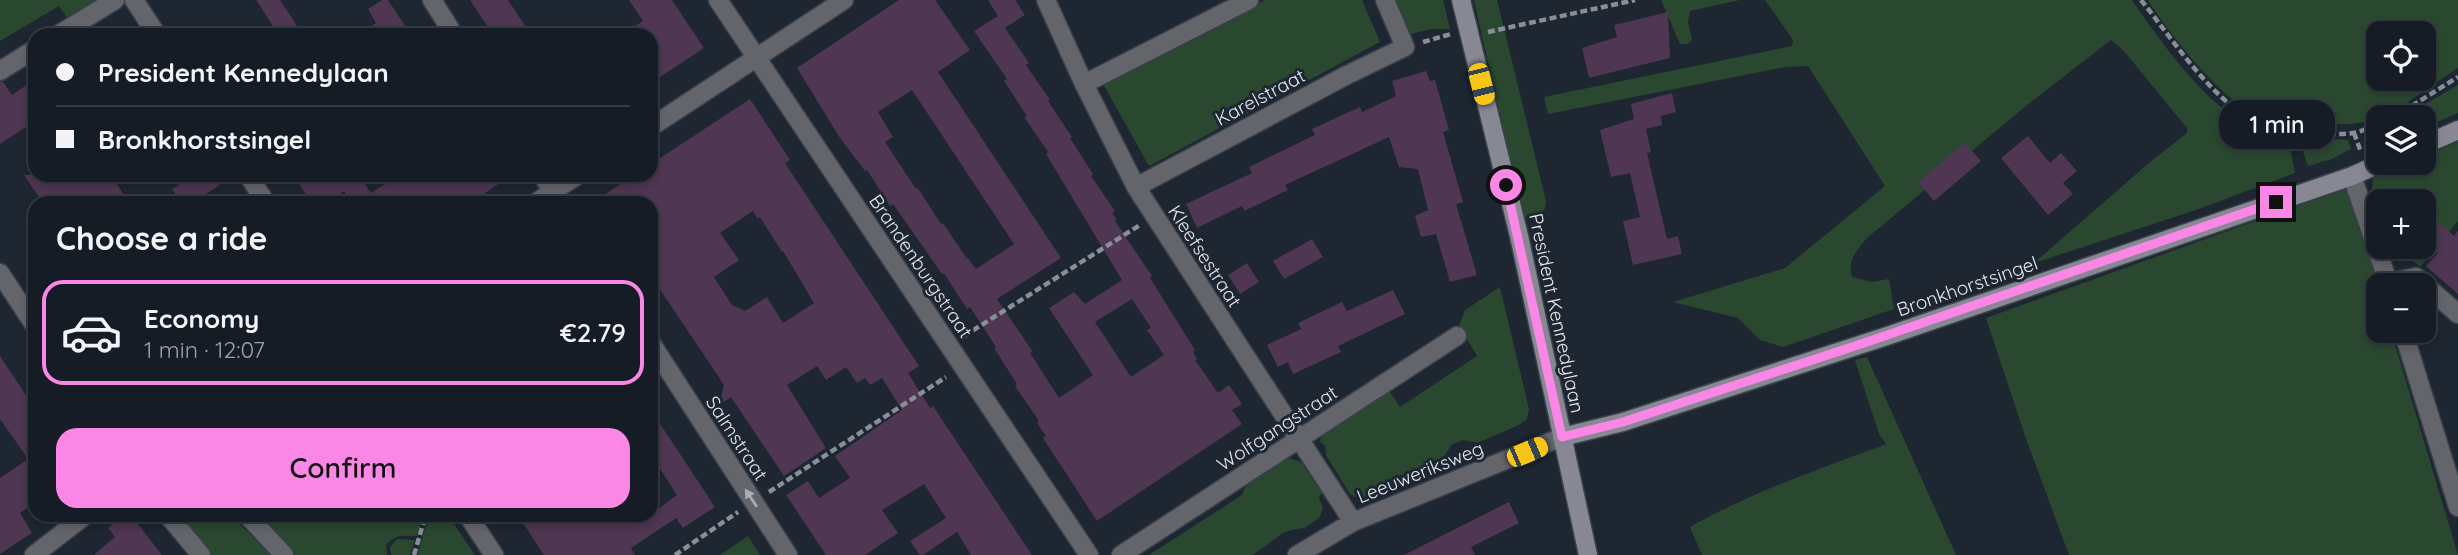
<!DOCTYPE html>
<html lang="en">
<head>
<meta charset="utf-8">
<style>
  body { margin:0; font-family:Quicksand,sans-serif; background:#232932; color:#f1f3f6; height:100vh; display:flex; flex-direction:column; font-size:26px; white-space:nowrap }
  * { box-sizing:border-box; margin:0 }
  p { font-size:23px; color:#9ea1a7 }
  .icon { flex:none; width:38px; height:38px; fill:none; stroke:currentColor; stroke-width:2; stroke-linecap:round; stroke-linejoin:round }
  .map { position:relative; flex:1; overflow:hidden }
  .drawer { position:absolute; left:28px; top:196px; width:630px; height:326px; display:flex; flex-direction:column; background:#161c25; border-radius:21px; box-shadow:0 4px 10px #0003,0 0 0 2px #353a42 }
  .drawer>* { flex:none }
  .hud { position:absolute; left:28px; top:28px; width:630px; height:154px; border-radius:21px; box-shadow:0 4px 10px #0003,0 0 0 2px #353a42; display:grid; align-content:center; height:154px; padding:0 28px; background:#161c25 }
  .controls { position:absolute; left:2366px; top:21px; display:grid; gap:14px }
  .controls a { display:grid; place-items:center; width:70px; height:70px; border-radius:14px; background:#161c25; box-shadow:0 4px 10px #0003,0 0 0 2px #353a42; font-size:35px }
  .end { position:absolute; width:32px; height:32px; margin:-16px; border:9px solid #fa87e6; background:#111; box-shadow:0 0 0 4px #111 }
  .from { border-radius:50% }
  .bubble { position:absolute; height:49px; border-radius:21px; background:#161c25; box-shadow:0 4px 10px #0003,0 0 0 2px #353a42; font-size:23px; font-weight:600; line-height:49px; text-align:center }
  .car { position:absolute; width:21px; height:42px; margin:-21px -10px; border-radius:9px; box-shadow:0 0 5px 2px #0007; background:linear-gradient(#f5c518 24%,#345 0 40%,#f5c518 0 76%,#345 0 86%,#f5c518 0) }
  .hud b { display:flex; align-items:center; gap:24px; height:66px; font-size:26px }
  .hud b+b { border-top:2px solid #353a42 }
  .hud i { width:18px; height:18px; background:#f1f3f6 }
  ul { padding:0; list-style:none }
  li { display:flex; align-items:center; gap:21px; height:105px; margin:0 14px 10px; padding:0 14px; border:4px solid transparent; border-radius:21px }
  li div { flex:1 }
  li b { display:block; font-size:26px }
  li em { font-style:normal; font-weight:600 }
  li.active { border-color:#fa87e6 }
  li>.icon { width:63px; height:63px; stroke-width:1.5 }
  h2 { padding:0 28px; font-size:32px; line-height:84px }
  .button { display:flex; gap:14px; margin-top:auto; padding:14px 28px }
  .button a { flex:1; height:80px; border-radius:21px; background:#fa87e6; color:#111; font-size:28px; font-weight:600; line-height:80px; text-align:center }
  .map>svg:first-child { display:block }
</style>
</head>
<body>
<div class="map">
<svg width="2458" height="555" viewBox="0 0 2458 555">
  <rect width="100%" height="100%" fill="#1d2631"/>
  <path fill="#2a4830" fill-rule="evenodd" d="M0,0H95L96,1L68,19L59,6L0,41Z
    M1265,0H1362L1380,42L1149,166L1102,82Z
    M1392,0H1443L1450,29H1431L1407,35Z
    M1474,0H1497L1546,201L1545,209L1535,216L1523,218Z
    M1661,0H1740L1690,11L1688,22L1692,40L1688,44H1680Z
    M1765,0H2132C2155,34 2207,107 2245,122C2257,128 2273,129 2287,132L2295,173L2196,210L2034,263L2150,162L2187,133V128L2123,50L2111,40L2026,106L1867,238C1857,250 1847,260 1852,277L1872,282L1889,279L1894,309L1783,347L1760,340L1738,318L1673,302L1785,268L1885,186L1808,66L1785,67L1548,114L1544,97L1792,46L1793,40Z
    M2148,0H2458V68C2439,80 2390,117 2371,121C2335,129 2266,123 2235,101C2209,83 2165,28 2148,0ZM2378,33H2424V79H2378Z
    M2458,85V113L2424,128V117H2403Z
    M2302,137L2348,140L2351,149L2332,159L2308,166L2303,152Z
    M2458,142V221L2420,267L2397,247H2424V201H2378V209L2372,191L2373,178L2409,163H2424V157Z
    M2344,189L2350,191L2378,287V331H2391L2458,555H2069L2025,436L1986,318Z
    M1500,287L1529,409L1527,419L1519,425L1477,443L1464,440L1452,444L1443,458L1386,481L1378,492L1368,497H1355L1350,494L1326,455L1325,445L1320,442L1321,436L1326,430L1388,389L1400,407L1477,356L1459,326L1465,310Z
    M1867,357L1956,555H1702L1690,527C1751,492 1820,469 1886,444L1879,434L1855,360Z
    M1289,458L1301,462L1322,493L1319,497L1323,509L1319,518L1304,528L1291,530L1283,533L1253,555H1149L1242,495L1247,482L1283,460Z
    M177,515H230L271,555H209Z
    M254,515H424L417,536C404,536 395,534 386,545L387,555H295Z
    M429,515H448L475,555H417Z
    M748,536L760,555H720Z
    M397,539L415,540L410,555H391L390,547Z"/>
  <path fill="#4f3652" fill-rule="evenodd" d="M256,0H280L303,35H279Z
    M382,0H388L411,35H357L376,23L368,9Z
    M470,0H508L531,35H493Z
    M629,0H672L704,48L651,83V35H621L643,21Z
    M899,0H935L970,50L938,72L1061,258L997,299L1033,352L1030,353L1059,398L1093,375L1049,308L1074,292L1085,304L1122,280L1046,154L1048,152L1024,117L1027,116L1004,81L1007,79L974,31L998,16L988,0H1015L1025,15L1005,28L1029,63L1026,65L1050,100L1048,101L1072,137L1070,138L1093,174L1091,176L1115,211L1112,213L1117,220L1115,221L1152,276L1150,278L1195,350L1193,352L1197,359L1195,360L1218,393L1229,385L1242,404L1232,410L1242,424L1097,521L1043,438L1046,436L1037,423L1039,421L1015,386L1017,384L994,348L996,347L970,307L967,309L944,273L942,274L893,204L890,206L867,170L865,171L840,138L797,68ZM912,90L1014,244L976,269L968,258L967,259L943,223L941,224L918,188L916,189L885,142L893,137L878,112ZM1132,299L1151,328L1147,330L1164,355L1131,377L1095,322Z
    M1668,12L1670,58L1589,78L1582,48L1617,37L1614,25Z
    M1426,71L1430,81L1435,80L1449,130L1443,132L1463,202L1456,204L1477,275L1450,282L1436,234L1421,237L1415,216L1428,210L1418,169L1399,167L1389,137L1285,185L1288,190L1244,211L1242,206L1197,228L1186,204L1252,173L1249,167L1315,135L1312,129L1360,107L1362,112L1396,96L1392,81Z
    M35,79V121L0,144V82H3L12,95Z
    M1672,93L1676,112L1661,116L1662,125L1646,129L1651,152L1647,153L1667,239L1678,236L1682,254L1633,265L1623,221L1640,217L1630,173L1611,177L1600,130L1634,119L1631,104Z
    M750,99L790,160L785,163L919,366L908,373L930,408L933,406L1032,555H971L957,532L923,555H920L910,541L946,518L924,484L882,510L898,533L865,555H826L786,495L808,481L819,498L850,478L835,456L902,410L882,378L870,385L865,378L857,383L846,367L826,380L817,366L787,385L826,448L784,476L731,397L719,405L724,385L651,276V203H592L634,175H651V164ZM753,211L758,219L760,217L782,252L783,251L814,303L783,323L767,297L745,311L732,305L714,277L739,260L720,233Z
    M2028,136L2050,163L2061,153L2077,171L2063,183L2073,194L2048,215L2001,158Z
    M1965,143L1981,161L1934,201L1918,182Z
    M24,175H111L129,203H43Z
    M172,175H235L192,203H181L172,189L179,185Z
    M293,175H369L362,180L371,193L399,175H512L470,203H352L344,191L326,203H312Z
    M2436,219L2454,236L2458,231V294L2426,266L2438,253L2430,245Z
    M1312,239L1323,257L1284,279L1273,261Z
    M1247,263L1259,282L1240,294L1228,275Z
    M1393,290L1405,314L1338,346L1341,352L1293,374L1288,362L1278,367L1267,345L1301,329L1298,323L1342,302L1347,311Z
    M0,356L35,409V502L20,513L32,533L0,554V478L28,459L0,419Z
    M651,410L715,507L683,528L676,518L631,548L635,555H544L517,514H651L677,495L651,455Z
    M1509,502L1519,523L1471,547L1475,555H1404Z
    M125,514H130L162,555H94L115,537L108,528Z"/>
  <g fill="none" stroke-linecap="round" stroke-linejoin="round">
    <g stroke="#39414c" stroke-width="21">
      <path id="street" d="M134,0L157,35
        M432,0L454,35
        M718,0L1089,555
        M1046,0L1084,84L1136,187L1353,522
        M58,35L115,0
        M0,71L35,49
        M1084,84L1249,0
        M651,127L844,0
        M248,175L266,203
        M542,175L560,203
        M2352,176L2389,285
        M1136,187L1347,75L1405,47L1385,0
        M535,203L578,175
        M0,273L35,326
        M2388,283L2416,277L2458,314
        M2403,331L2458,507
        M651,343L788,555
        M167,514L201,555
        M246,514L284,555
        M467,514L494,555
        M34,555L87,514
        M1121,555L1457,336
        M1297,555L1353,522L1562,437"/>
    </g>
    <g stroke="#39414c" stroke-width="21">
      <path id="secondary" d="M1461,0L1519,236L1588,555
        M2424,145L2458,130
        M1562,437L1623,422L1887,336L2352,176L2381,163"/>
    </g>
    <path stroke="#898f99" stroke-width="4.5" stroke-dasharray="7 3.5" stroke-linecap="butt" d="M2141,0C2170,36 2197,78 2233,107C2253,124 2327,138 2353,133C2361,132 2370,127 2378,124
      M1488,32L1635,0
      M1423,42L1451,34
      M2394,117L2458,77
      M2354,133L2361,152
      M964,336L1140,225
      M769,492L946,377
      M414,555L426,514
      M675,555L738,512"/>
    <use href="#street" stroke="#64646b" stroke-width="18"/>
    <use href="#secondary" stroke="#878893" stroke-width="18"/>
  </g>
  <defs><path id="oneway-solid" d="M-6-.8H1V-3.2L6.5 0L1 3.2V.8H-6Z" transform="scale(1.75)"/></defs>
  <use fill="#aaadb4" href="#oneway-solid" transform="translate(751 498) rotate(-123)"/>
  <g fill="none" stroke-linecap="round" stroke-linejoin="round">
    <path stroke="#fa87e6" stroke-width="9" d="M1506,185L1562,437L1623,422L1861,344L2276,202"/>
  </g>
  <g text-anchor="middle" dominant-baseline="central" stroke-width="6" stroke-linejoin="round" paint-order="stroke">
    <g font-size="19" fill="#e3e8f0" stroke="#1d2631">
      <text transform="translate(1260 97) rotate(-28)">Karelstraat</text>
      <text transform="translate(1205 256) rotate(57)">Kleefsestraat</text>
      <text transform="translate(921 266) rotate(56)">Brandenburgstraat</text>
      <text transform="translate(1967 286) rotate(-19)">Bronkhorstsingel</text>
      <text transform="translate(1557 313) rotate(78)">President Kennedylaan</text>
      <text transform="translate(1277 428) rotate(-33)">Wolfgangstraat</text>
      <text transform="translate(737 438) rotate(57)">Salmstraat</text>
      <text transform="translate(1420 472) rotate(-22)">Leeuweriksweg</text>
    </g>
  </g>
</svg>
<div class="controls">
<a><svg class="icon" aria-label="locate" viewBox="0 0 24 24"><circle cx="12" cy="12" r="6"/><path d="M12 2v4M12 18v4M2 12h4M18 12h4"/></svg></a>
<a><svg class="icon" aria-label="layers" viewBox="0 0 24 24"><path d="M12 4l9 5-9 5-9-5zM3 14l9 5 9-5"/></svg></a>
<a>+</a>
<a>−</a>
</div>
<i class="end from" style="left:1506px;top:185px"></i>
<i class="end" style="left:2276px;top:202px"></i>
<div class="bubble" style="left:2219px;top:100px;width:116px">1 min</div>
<i class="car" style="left:1481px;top:84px;rotate:166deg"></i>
<i class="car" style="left:1527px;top:452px;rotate:67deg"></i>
<div class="hud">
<b><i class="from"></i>President Kennedylaan</b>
<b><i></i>Bronkhorstsingel</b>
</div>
<section class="drawer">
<h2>Choose a ride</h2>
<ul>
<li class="active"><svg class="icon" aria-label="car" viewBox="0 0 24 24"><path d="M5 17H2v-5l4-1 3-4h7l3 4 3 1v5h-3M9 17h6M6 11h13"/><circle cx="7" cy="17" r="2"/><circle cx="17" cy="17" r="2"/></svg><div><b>Economy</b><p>1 min · 12:07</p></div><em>€2.79</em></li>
</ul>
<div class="button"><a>Confirm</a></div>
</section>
</div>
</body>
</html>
